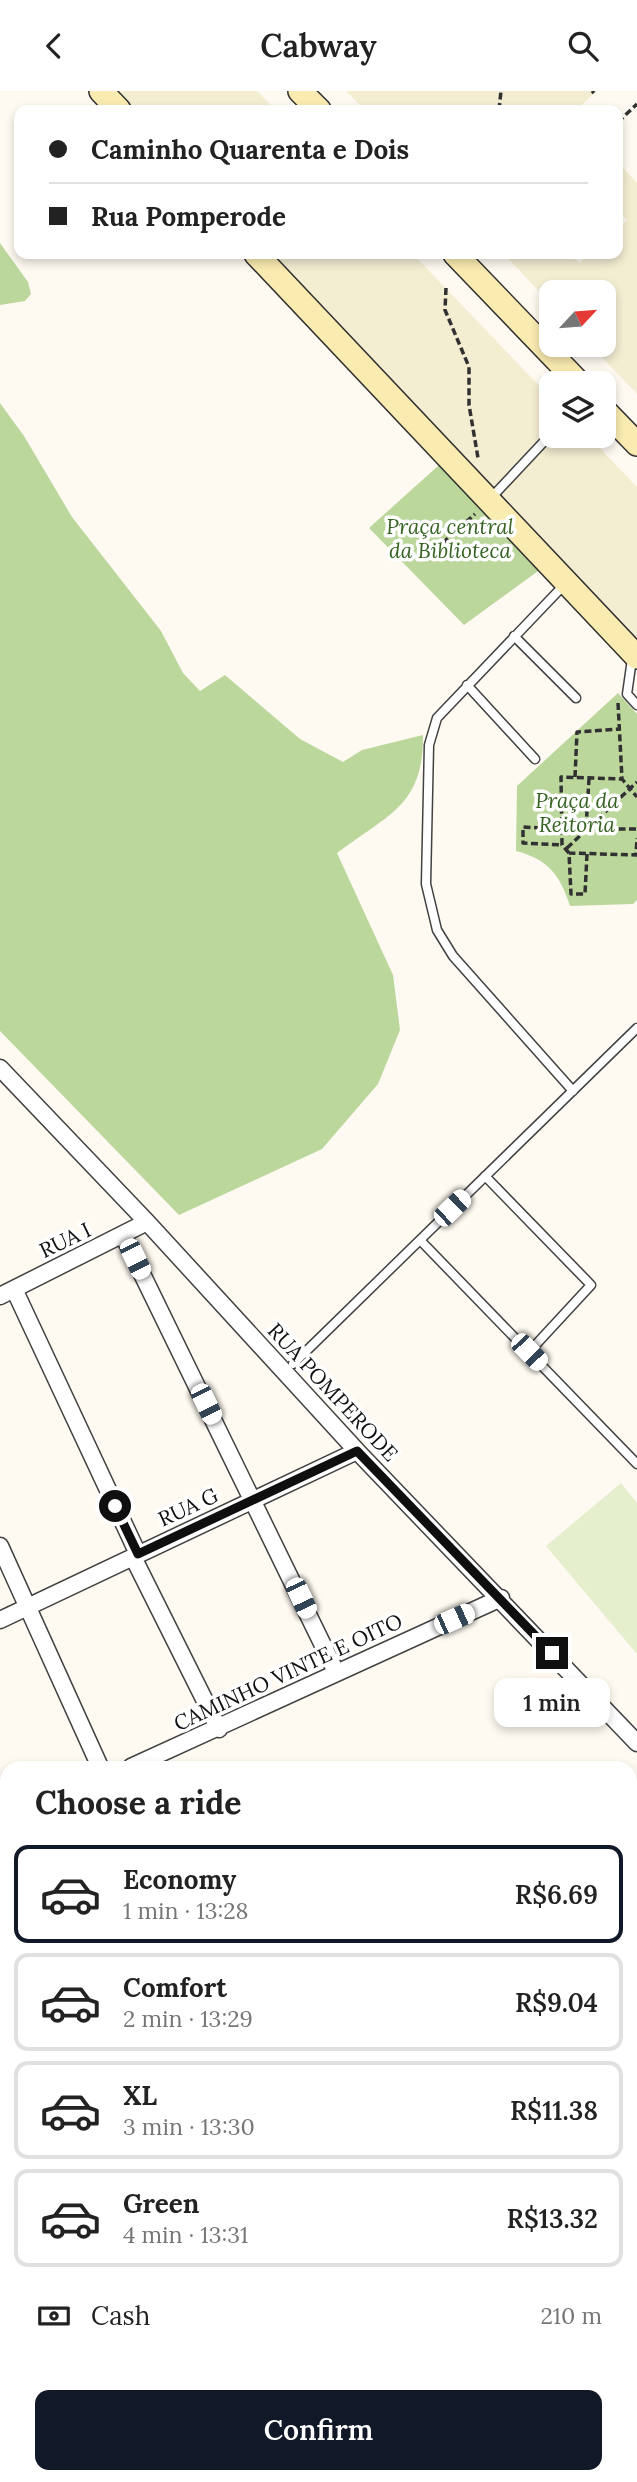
<!DOCTYPE html>
<html lang="en">
<head>
<meta charset="utf-8">
<style>
  body { margin:0; font-family:Lora,serif; background:#f2f2f2; color:#222; height:100vh; display:flex; flex-direction:column; font-size:26px; white-space:nowrap }
  * { box-sizing:border-box; margin:0 }
  p { font-size:23px; color:#767676 }
  .icon { flex:none; width:38px; height:38px; fill:none; stroke:currentColor; stroke-width:2; stroke-linecap:round; stroke-linejoin:round }
  .map { position:relative; flex:1; overflow:hidden }
  .panel { position:absolute; left:0px; top:1670px; width:637px; height:723px; display:flex; flex-direction:column; background:#fff; border-radius:21px 21px 0 0; box-shadow:0 4px 10px #0003 }
  .panel>* { flex:none }
  .guide { position:absolute; left:14px; top:14px; width:609px; height:154px; border-radius:14px; box-shadow:0 4px 10px #0003; display:grid; align-content:center; height:154px; padding:0 35px; background:#fff }
  .needle { width:46px; rotate:64deg }
  .tools { position:absolute; left:539px; top:189px; display:grid; gap:14px }
  .tools a { display:grid; place-items:center; width:77px; height:77px; border-radius:14px; background:#fff; box-shadow:0 4px 10px #0003; font-size:35px }
  .end { position:absolute; width:32px; height:32px; margin:-16px; border:9px solid #0f0f0f; background:#fff; box-shadow:0 0 0 4px #fff }
  .from { border-radius:50% }
  .bubble { position:absolute; height:49px; border-radius:14px; background:#fff; box-shadow:0 4px 10px #0003; font-size:23px; font-weight:600; line-height:49px; text-align:center }
  .car { position:absolute; width:21px; height:42px; margin:-21px -10px; border-radius:9px; box-shadow:0 0 5px 2px #0007; background:linear-gradient(#fff 24%,#345 0 40%,#fff 0 76%,#345 0 86%,#fff 0) }
  .guide b { display:flex; align-items:center; gap:24px; height:66px; font-size:26px }
  .guide b+b { border-top:2px solid #e0e0e0 }
  .guide i { width:18px; height:18px; background:#222 }
  ul { padding:0; list-style:none }
  li { display:flex; align-items:center; gap:21px; height:98px; margin:0 14px 10px; padding:0 21px; border:4px solid #e0e0e0; border-radius:14px }
  li div { flex:1 }
  li b { display:block; font-size:26px }
  li em { font-style:normal; font-weight:600 }
  li.active { border-color:#111827 }
  li>.icon { width:63px; height:63px; stroke-width:1.5 }
  h2 { padding:0 35px; font-size:32px; line-height:84px }
  .pay { display:flex; align-items:center; gap:18px; height:77px; padding:0 35px; font-size:26px }
  .pay p { margin-inline-start:auto }
  .button { display:flex; gap:14px; margin-top:auto; padding:14px 35px }
  .button a { flex:1; height:80px; border-radius:14px; background:#111827; color:#fff; font-size:28px; font-weight:600; line-height:80px; text-align:center }
  header { display:flex; justify-content:space-between; align-items:center; height:91px; padding:0 35px; background:#fff; font-size:32px; font-weight:600 }
  .map>svg:first-child { display:block }
</style>
</head>
<body>
<header><svg class="icon" aria-label="back" viewBox="0 0 24 24"><path d="M15 5l-7 7 7 7"/></svg>Cabway<svg class="icon" aria-label="search" viewBox="0 0 24 24"><circle cx="10" cy="10" r="6"/><path d="M15 15l6 6"/></svg></header>
<div class="map">
<svg width="637" height="2391" viewBox="0 0 637 2391">
  <rect width="100%" height="100%" fill="#fefaf1"/>
  <path fill="#f3edd2" d="M101,0H257L276,19H119Z
    M346,0H597L576,19H365Z
    M618,71L637,92V303L590,254H604V201H551V213L504,163H570L579,172L589,163H618V137L627,129L618,118Z
    M256,163H413L551,307V345H588L637,396V566Z"/>
  <path fill="#bcd79c" d="M0,152L28,191L31,203L25,210L0,214Z
    M0,312L24,345L72,426L161,540L183,582L200,600L225,584L300,648L343,671L362,659L423,644C424,715 387,724 337,762L393,884L400,939L378,993L322,1058L179,1124L0,940Z
    M449,365L541,478L464,534L369,437Z
    M618,602L637,623V809L633,813L570,815C560,784 548,768 516,760L517,695Z"/>
  <path fill="#e6efcd" d="M621,1392L637,1412V1563L546,1455Z"/>
  <g fill="none" stroke-linecap="round" stroke-linejoin="round">
    <g stroke="#424242" stroke-width="11">
      <path id="lane" d="M491,407L551,343
        M564,494L437,627L429,654L426,793L437,839L453,865L573,1000
        M514,545L576,607
        M632,568L627,603L637,614
        M467,594L535,668
        M485,1085L591,1194L529,1261
        M420,1149L637,1373
        M293,1273L637,937
        M630,2188L637,2185"/>
    </g>
    <g stroke="#424242" stroke-width="19">
      <path id="street" d="M0,977L147,1131L357,1360L637,1652
        M123,1144L336,1581
        M14,1198L138,1463
        M0,1205L147,1131
        M0,1455L100,1676
        M133,1466L219,1638
        M0,1529L357,1360
        M131,1676L501,1507
        M0,1742L7,1738
        M0,1759L7,1774
        M0,2043L7,2057
        M0,2138L7,2135
        M0,2340L7,2355
        M22,2385L25,2391
        M162,2385L164,2391
        M443,2385L445,2391
        M300,2391L312,2385"/>
    </g>
    <g stroke="#313131" stroke-width="26">
      <path id="secondary" d="M101,0L119,19
        M300,0L319,19
        M256,163L637,566
        M455,163L579,292
        M604,319L637,353"/>
    </g>
    <path stroke="#313131" stroke-width="3.5" stroke-dasharray="7 3.5" stroke-linecap="butt" d="M592,0L594,2
      M499,19L501,0
      M618,31L637,13
      M446,197L445,219L469,276V314L478,367
      M427,466L475,423
      M618,612L622,688L637,706
      M575,686L577,641L620,638
      M586,736L589,688
      M562,738L523,736V752L562,754
      M587,738H637
      M567,757L637,691
      M569,762L562,754L561,686L622,688
      M587,763L585,803H571L569,762L636,764L637,747"/>
    <use href="#lane" stroke="#fff" stroke-width="8"/>
    <use href="#street" stroke="#fff" stroke-width="16"/>
    <use href="#secondary" stroke="#faebb0" stroke-width="23"/>
  </g>
  <g fill="none" stroke-linecap="round" stroke-linejoin="round">
    <path stroke="#0f0f0f" stroke-width="9" d="M115,1415L138,1463L357,1360L552,1562"/>
  </g>
  <g text-anchor="middle" dominant-baseline="central" stroke-width="7" stroke-linejoin="round" paint-order="stroke">
    <g font-size="21" font-style="italic" fill="#366322" stroke="#fff">
      <text x="450" y="435">Praça central<tspan x="450" dy="24">da Biblioteca</tspan></text>
      <text x="577" y="709">Praça da<tspan x="577" dy="24">Reitoria</tspan></text>
    </g>
    <g font-size="21" fill="#0f0f0f" stroke="#fff">
      <text transform="translate(65 1149) rotate(-26)">RUA I</text>
      <text transform="translate(333 1301) rotate(47)">RUA POMPERODE</text>
      <text transform="translate(188 1416) rotate(-25)">RUA G</text>
      <text transform="translate(288 1581) rotate(-25)">CAMINHO VINTE E OITO</text>
    </g>
  </g>
</svg>
<div class="tools">
<a><svg class="needle" viewBox="-14 -14 28 28"><path d="M0-13l5 13h-10z" fill="#e53935"/><path d="M0 13l5-13h-10z" fill="#767676"/></svg></a>
<a><svg class="icon" aria-label="layers" viewBox="0 0 24 24"><path d="M12 4l9 5-9 5-9-5zM3 14l9 5 9-5"/></svg></a>
</div>
<i class="end from" style="left:115px;top:1415px"></i>
<i class="end" style="left:552px;top:1562px"></i>
<div class="bubble" style="left:494px;top:1587px;width:116px">1 min</div>
<i class="car" style="left:452px;top:1117px;rotate:46deg"></i>
<i class="car" style="left:135px;top:1168px;rotate:154deg"></i>
<i class="car" style="left:529px;top:1261px;rotate:136deg"></i>
<i class="car" style="left:206px;top:1313px;rotate:154deg"></i>
<i class="car" style="left:301px;top:1507px;rotate:155deg"></i>
<i class="car" style="left:454px;top:1528px;rotate:66deg"></i>
<div class="guide">
<b><i class="from"></i>Caminho Quarenta e Dois</b>
<b><i></i>Rua Pomperode</b>
</div>
<section class="panel">
<h2>Choose a ride</h2>
<ul>
<li class="active"><svg class="icon" aria-label="car" viewBox="0 0 24 24"><path d="M5 17H2v-5l4-1 3-4h7l3 4 3 1v5h-3M9 17h6M6 11h13"/><circle cx="7" cy="17" r="2"/><circle cx="17" cy="17" r="2"/></svg><div><b>Economy</b><p>1 min · 13:28</p></div><em>R$6.69</em></li>
<li><svg class="icon" aria-label="car" viewBox="0 0 24 24"><path d="M5 17H2v-5l4-1 3-4h7l3 4 3 1v5h-3M9 17h6M6 11h13"/><circle cx="7" cy="17" r="2"/><circle cx="17" cy="17" r="2"/></svg><div><b>Comfort</b><p>2 min · 13:29</p></div><em>R$9.04</em></li>
<li><svg class="icon" aria-label="car" viewBox="0 0 24 24"><path d="M5 17H2v-5l4-1 3-4h7l3 4 3 1v5h-3M9 17h6M6 11h13"/><circle cx="7" cy="17" r="2"/><circle cx="17" cy="17" r="2"/></svg><div><b>XL</b><p>3 min · 13:30</p></div><em>R$11.38</em></li>
<li><svg class="icon" aria-label="car" viewBox="0 0 24 24"><path d="M5 17H2v-5l4-1 3-4h7l3 4 3 1v5h-3M9 17h6M6 11h13"/><circle cx="7" cy="17" r="2"/><circle cx="17" cy="17" r="2"/></svg><div><b>Green</b><p>4 min · 13:31</p></div><em>R$13.32</em></li>
</ul>
<div class="pay"><svg class="icon" aria-label="cash" viewBox="0 0 24 24"><path d="M3 7h18v10H3z"/><circle cx="12" cy="12" r="2"/></svg>Cash<p>210 m</p></div>
<div class="button"><a>Confirm</a></div>
</section>
</div>
</body>
</html>
